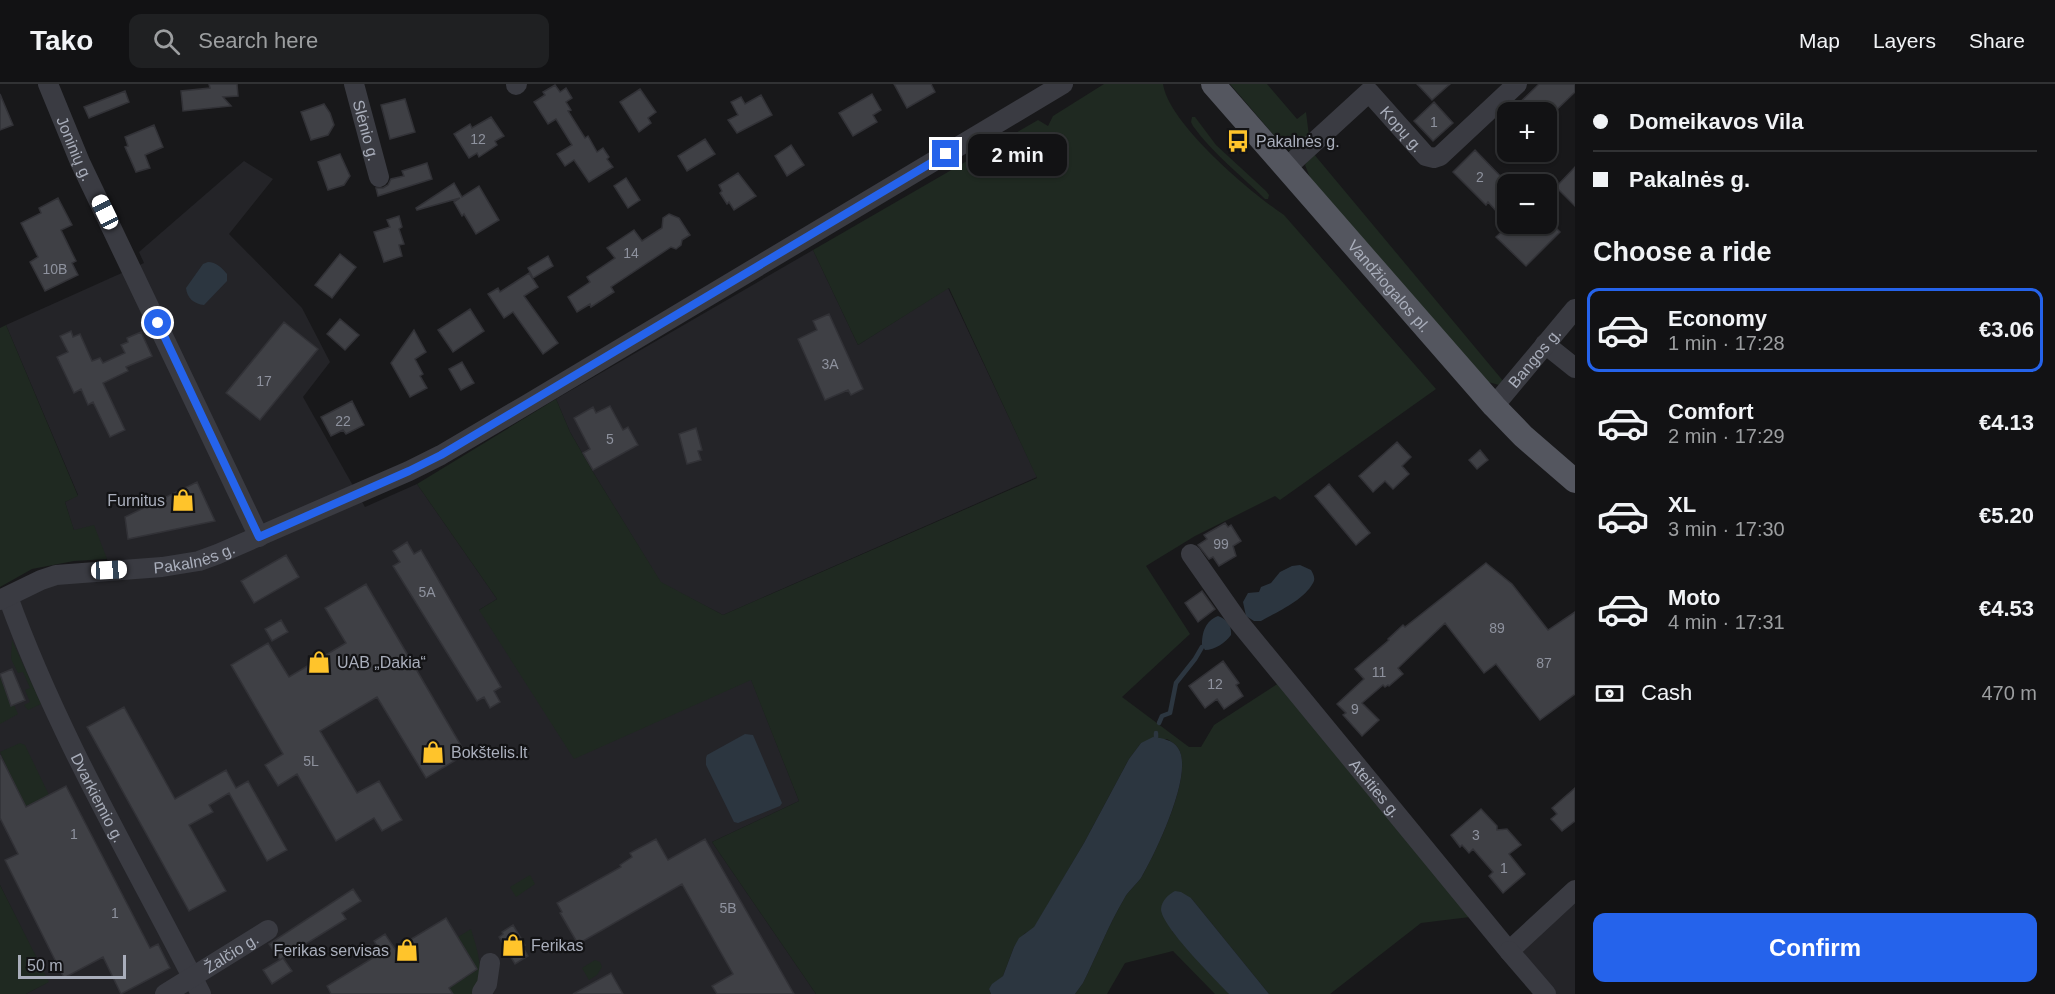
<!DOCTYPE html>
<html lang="en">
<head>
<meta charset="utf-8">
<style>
  body { margin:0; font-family:Arial,sans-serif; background:#1f2022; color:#f1f3f6; height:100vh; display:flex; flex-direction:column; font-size:22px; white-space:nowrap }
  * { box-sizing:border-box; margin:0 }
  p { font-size:20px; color:#9c9ea0 }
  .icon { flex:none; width:33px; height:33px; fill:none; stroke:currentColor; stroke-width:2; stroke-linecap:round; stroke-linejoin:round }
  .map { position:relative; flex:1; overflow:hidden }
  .details { display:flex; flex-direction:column; background:#121214; width:480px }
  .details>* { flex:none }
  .hud { display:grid; align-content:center; height:132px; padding:0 18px; background:#121214 }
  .tools { position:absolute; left:1497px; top:18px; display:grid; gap:12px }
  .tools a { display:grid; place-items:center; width:60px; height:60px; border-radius:12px; background:#121214; box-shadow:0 2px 4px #0004,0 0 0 2px #313234; font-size:30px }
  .scale { position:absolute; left:18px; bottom:15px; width:108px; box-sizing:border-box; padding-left:6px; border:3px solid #a9aebb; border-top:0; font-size:16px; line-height:21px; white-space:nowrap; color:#a9aebb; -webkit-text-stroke:4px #131315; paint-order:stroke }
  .end { position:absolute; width:27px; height:27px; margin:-14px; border:8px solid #2563eb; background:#fff; box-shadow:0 0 0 3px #fff }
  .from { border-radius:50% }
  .bubble { position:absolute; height:42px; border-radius:12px; background:#121214; box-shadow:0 2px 4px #0004,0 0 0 2px #313234; font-size:20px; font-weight:600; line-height:42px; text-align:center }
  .car { position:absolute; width:18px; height:36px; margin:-18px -9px; border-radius:8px; box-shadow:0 0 4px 2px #0007; background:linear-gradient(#fff 24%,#345 0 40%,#fff 0 76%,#345 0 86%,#fff 0) }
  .hud b { display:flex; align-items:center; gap:21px; height:57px; font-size:22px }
  .hud b+b { border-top:2px solid #313234 }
  .hud i { width:15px; height:15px; background:#f1f3f6 }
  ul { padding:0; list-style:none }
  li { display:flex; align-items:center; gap:18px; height:84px; margin:0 12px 9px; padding:0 6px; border:3px solid transparent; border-radius:12px }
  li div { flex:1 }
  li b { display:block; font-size:22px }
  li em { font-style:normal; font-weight:600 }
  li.active { border-color:#2563eb }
  li>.icon { width:54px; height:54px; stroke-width:1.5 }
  h2 { padding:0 18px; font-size:27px; line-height:72px }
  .pay { display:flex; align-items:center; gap:15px; height:66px; padding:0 18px; font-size:22px }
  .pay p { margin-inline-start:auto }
  .primary-button { display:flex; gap:12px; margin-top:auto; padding:12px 18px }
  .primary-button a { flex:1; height:69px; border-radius:12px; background:#2563eb; color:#fff; font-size:24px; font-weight:600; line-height:69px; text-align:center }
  header { display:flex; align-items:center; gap:36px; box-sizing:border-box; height:84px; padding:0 30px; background:#121214; border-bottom:2px solid #313234 }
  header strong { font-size:28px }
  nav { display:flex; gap:33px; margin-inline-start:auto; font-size:21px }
  .search { width:420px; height:54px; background:#1f2022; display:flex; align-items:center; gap:15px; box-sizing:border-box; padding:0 21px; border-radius:12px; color:#9c9ea0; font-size:22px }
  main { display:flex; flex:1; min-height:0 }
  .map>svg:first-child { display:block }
</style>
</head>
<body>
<header>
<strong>Tako</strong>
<div class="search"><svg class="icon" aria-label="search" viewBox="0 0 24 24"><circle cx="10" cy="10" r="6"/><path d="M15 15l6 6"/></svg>Search here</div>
<nav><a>Map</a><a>Layers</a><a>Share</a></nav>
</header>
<main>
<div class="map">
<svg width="1575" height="910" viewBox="0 0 1575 910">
  <rect width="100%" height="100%" fill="#18181a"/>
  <path fill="#242428" d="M244,77L273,95L229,150L302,224L330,278L303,313L365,423L417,400L497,515L479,526L751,595L799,717L712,758L816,910H26L48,898L0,801V516L109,486L107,475L74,447L65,418L78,411L6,241L144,179L139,168Z
    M813,166L858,261L948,204L1037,393L723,531L661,499L593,388L570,348L556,315Z
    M1575,806V910H1556L1532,881L1509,867Z"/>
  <path fill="#1f2921" d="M1104,0H1163C1169,40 1250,108 1284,131L1436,305L1280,416L1275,412L1195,452L1146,482L1190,550L1122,613L1189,663H1201L1214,641L1285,595L1478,832L1421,839L1330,910H1269L1191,814L1172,847L1229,910H1215L1173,867L1125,879L1107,910H1075L1083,899C1097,871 1108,842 1124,815C1128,807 1136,801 1141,794C1155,770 1195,689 1178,664C1176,660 1170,657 1167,655L1141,659L1129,675L1084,759L1034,844L1024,850L1014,863L1003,892L989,905L991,910H816L712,758L799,717L751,596L574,675L479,526L497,515L417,400L556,315L570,348L593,388L661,498L723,531L1037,394L949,204L858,261L813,166L1038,36L1048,42L1053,32Z
    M1230,0H1267L1297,35L1306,28L1309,52L1291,67L1284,63Z
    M1192,33H1195L1216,61L1266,107L1269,111L1268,115H1265C1241,91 1213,70 1193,42L1191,38Z
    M1313,69L1504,298L1499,301L1488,298L1311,96L1305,81Z
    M6,241L78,412L65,418L74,446L94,441L107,475L74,477L32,485L0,503V244Z
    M12,556L41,620L28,626L24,621L30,618L25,606L30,604L23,588L18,589L11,575Z
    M0,593L11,621H14L18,630L0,640Z
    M20,659L25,661L49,711L0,735V727L22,716L0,668Z
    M530,791L535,800L516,813L510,803Z
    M0,801L49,898L26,910H0Z
    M471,845C478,869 485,886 474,910H453L449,904L477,886L458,853Z
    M595,876L600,878L602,883L597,891L589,896L582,884Z"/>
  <path fill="#2c3640" d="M208,178C216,178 222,184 227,190V197L204,221C194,220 187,214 186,204L203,180Z
    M1300,481L1311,486C1313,490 1316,494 1313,499C1304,516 1277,528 1261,537H1254L1246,532L1243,518L1248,509L1259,508L1261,503L1271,499L1280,488L1292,482Z
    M1218,532C1227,535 1232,542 1231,551C1225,559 1215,566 1205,566L1202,561C1202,549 1205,537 1218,532Z
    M745,650L753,651L782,719L780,722L738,739L734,738L732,734L706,681V674L707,671Z
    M1153,653C1162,654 1173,656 1178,664C1195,688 1155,770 1141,794C1136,801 1128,807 1124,815C1108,842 1097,871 1083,899L1075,910H991L989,905L992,900L1003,892L1014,863L1019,854L1034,843L1084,759L1129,675L1141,659Z
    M1175,807L1181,808L1191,814L1269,910H1229C1215,895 1161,842 1161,825C1162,816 1168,811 1175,807Z"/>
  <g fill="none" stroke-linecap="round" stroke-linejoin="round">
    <path stroke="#2c3640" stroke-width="4.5" d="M1159,639L1162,632L1170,629L1176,599L1195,575L1202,563
      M1156,653V649"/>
  </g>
  <path fill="#3f4045" stroke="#323237" stroke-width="1.5" d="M209,0H237L238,12L223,13L231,22L183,27L181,7L210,4Z
    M894,0H931L935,8L907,24Z
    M1417,0H1450L1432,16Z
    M1539,0H1575V8L1546,36V28H1510Z
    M555,1L560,8L566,4L572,14L566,18L571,26L568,27L585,54L588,52L597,68L603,64L609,73L607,75L613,83L589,98L574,76L565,82L557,70L572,61L556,35L548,40L534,18L545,11L543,8Z
    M640,5L656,28L648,34L651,39L639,48L620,18Z
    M125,7L129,18L89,34L84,23Z
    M0,10L13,41L0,46Z
    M872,10L881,26L873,31L877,38L853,52L839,29Z
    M761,11L772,31L737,49L728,36L738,31L731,18L741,13L745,20Z
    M405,15L415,48L390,55L381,21Z
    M1434,18L1453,39L1433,57L1414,37Z
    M324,20L330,29L334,41L328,51L311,56L301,28Z
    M491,33L504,52L495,57L497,61L479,73L477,69L469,74L454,50L470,40L472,44Z
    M154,41L163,63L145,71L150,84L136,88L125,63L128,62L125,53Z
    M705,55L715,70L687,87L678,72Z
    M791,61L804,81L787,92L775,72Z
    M1475,66L1507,99L1501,105L1508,113V140L1488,118L1486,121L1453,88Z
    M340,70L350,92L344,101L328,106L318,78Z
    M427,79L432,95L378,112L376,104H383L388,101L391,95L404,92L402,87Z
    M1575,83V122L1556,103Z
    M738,89L756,112L734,126L729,118L727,120L720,109L722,107L719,101Z
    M626,94L640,116L628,124L614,102Z
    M454,99L462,113L479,102L499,136L476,150L464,130L462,132L454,118L460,114L417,126L416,124Z
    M58,114L72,141L61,146L76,177L72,179L78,191L45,207L30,178L38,173L21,139L41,129L39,124Z
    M669,130L679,134L690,151L682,156L681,161L676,165L671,163L611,203L614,208L591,223L590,220L577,228L568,213L590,198L587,193L615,174L607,164L634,146L642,157L662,144L663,134Z
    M399,132L402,143L399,145L404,160L399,161L402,172L384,178L374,148L390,143L387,136Z
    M1549,137L1560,148L1526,182L1496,153L1510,140H1529L1538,148Z
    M340,170L356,183L332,214L315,201Z
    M548,172L553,182L533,194L528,184Z
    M529,189L538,203L524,212L558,259L543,270L513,228L504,234L488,210L498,204L500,208Z
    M470,225L484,247L453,268L438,246Z
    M829,230L863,305L851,311L848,306L825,316L798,255L817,246L813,237Z
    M340,235L359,251L345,266L327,250Z
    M284,238L318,265L260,336L226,309Z
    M414,246L426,268L415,275L423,290L420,292L427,304L410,313L391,279Z
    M71,247L73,253L80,250L92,277L100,274L103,279L125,269L121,261L128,258L127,254L141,248L152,272L126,283L128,287L103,299L125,346L110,353L93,318L88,321L81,305L74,309L57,273L68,268L60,252Z
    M462,278L474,299L461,306L449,285Z
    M352,317L364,341L346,350L343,346L331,352L321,333Z
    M610,322L623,346L628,343L638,361L593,386L583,369L590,365L574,334L593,323L596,329Z
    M696,344L702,366L698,367L701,376L687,380L679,350Z
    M1397,358L1411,373L1402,382L1409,390L1393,405L1385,397L1373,408L1359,392Z
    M1480,366L1488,376L1477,385L1469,376Z
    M197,398L215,437L128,455L125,433Z
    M1329,400L1370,449L1356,461L1315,412Z
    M1225,439L1228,443L1231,441L1241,457L1233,462L1236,472L1219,482L1213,473L1209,475L1198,461L1207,455L1204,451Z
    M407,458L414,470L421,466L501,603L494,607L500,618L490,624L484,613L477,617L393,482L400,478L393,467Z
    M286,471L299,493L254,519L241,497Z
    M1486,479L1512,500L1548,546L1575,528V610L1540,636L1496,580L1484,589L1445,539L1398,584L1403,590L1389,602L1388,601L1385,603L1383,601L1362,619L1379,636L1362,652L1343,631L1346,629L1337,620L1364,595L1355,585L1389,556L1388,555L1403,541L1405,543Z
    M366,500L466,670L426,694L377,613L320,647L357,709L379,697L402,736L382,747L374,734L336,757L297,690L278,702L265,681L283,670L231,581L268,559L289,593L346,559L325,524Z
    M1202,507L1215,525L1198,538L1185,519Z
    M281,536L288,548L272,557L265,545Z
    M1223,577L1239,599L1236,601L1243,612L1224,625L1217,615L1205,624L1189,602Z
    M12,585L25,616L11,622L0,590Z
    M124,623L175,715L226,686L236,704L248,697L287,766L267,777L229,709L209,721L213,728L189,741L226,807L189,827L87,643Z
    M0,671L26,723L66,702L150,864L158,860L170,884L121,910L103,873L64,894L5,776L18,770L0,734Z
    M1575,704V737L1562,747L1551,735L1557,730L1552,724Z
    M1481,725L1497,742V746L1507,745L1521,761L1509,770L1525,790L1503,809L1489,792L1493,788L1473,765L1469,769L1462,761L1460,763L1451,751Z
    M656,755L668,776L705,755L794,910H717L712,902L733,890L682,800L578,860L560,829L562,828L557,819L621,783L620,781L632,773L630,769Z
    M353,805L361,817L342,829L346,835L280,876L269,860Z
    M446,834L477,885L449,904L453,910H331L327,902L381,869L374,857L385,850L395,865Z
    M513,841L525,861L522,862L528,872L515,880L499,853L503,850L502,848Z
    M283,874L292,887L272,900L263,886Z
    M611,889L623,910H573Z"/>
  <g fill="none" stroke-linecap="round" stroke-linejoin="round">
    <g stroke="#3a3b42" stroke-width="20">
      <path id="s1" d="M48,0L80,78L259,453"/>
      <path id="s2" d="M354,0L379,93"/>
      <path d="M516,1L517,0"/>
      <path id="s3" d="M1286,84L1369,8L1426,72L1434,74L1440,72L1517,0"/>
      <path d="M1545,260L1575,284"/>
      <path id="s4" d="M1494,322L1575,225"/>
      <path id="s5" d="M1191,470L1238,537L1509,867L1575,806"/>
      <path id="s6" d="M8,513C58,652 134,779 201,910"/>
      <path id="s7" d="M0,516L41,496L56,491L162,483L199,477L218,470L409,387L441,371L526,321L1063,0"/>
      <path d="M1509,867L1546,910"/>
      <path d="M482,908L487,900L490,879"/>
      <path id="s8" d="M165,910L268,846"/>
    </g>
    <path stroke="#54565f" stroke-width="24" id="s9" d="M1213,0L1494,322L1523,352L1575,397"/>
  </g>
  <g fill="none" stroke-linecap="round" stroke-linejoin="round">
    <path stroke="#2563eb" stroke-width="8" d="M158,239L259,453L409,387L441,371L946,70"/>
  </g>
  <defs>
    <g id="bus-bare" transform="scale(1.8)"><path d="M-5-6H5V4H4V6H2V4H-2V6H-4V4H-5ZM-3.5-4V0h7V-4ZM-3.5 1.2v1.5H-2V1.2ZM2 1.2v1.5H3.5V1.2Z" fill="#ffc42b" stroke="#131315" stroke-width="2.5" paint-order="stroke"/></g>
    <g id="shop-bare" transform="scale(1.8)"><path d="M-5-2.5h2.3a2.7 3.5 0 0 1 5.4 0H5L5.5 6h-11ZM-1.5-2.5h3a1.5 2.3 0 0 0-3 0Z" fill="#ffc42b" stroke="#131315" stroke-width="2.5" paint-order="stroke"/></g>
  </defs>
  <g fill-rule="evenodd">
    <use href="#bus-bare" x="1238" y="57"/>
    <use href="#shop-bare" x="183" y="416"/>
    <use href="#shop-bare" x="319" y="578"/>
    <use href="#shop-bare" x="433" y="668"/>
    <use href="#shop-bare" x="513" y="861"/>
    <use href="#shop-bare" x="407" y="866"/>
  </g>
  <g text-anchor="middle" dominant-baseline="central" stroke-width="4.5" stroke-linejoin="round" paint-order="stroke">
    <g font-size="14" fill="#8e929e">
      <text x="1434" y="38">1</text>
      <text x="478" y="55">12</text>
      <text x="1480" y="93">2</text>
      <text x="631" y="169">14</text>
      <text x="55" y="185">10B</text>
      <text x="830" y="280">3A</text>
      <text x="264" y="297">17</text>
      <text x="343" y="337">22</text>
      <text x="610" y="355">5</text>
      <text x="1221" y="460">99</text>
      <text x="427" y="508">5A</text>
      <text x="1497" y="544">89</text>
      <text x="1544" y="579">87</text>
      <text x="1379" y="588">11</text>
      <text x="1215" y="600">12</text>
      <text x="1355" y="625">9</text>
      <text x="311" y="677">5L</text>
      <text x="74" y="750">1</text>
      <text x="1476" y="751">3</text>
      <text x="1504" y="784">1</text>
      <text x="728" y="824">5B</text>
      <text x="115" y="829">1</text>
    </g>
    <g font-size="16" fill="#a9aebb" stroke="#131315">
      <text stroke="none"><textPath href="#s3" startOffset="162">Kopų g.</textPath></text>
      <text stroke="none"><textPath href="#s2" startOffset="48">Slėnio g.</textPath></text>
      <text stroke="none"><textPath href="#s1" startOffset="70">Joninių g.</textPath></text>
      <text stroke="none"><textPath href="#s9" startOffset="268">Vandžiogalos pl.</textPath></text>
      <text stroke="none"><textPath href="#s4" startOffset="63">Bangos g.</textPath></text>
      <text stroke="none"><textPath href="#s7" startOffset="201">Pakalnės g.</textPath></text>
      <text stroke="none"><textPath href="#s5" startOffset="298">Ateities g.</textPath></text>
      <text stroke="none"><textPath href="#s6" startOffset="220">Dvarkiemio g.</textPath></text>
      <text stroke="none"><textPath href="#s8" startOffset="78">Žalčio g.</textPath></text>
    </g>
    <g font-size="16" fill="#a9aebb" stroke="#131315" text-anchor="start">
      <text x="1256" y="57">Pakalnės g.</text>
      <text x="165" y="416" text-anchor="end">Furnitus</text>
      <text x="337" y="578">UAB „Dakia“</text>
      <text x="451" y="668">Bokštelis.lt</text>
      <text x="531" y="861">Ferikas</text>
      <text x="389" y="866" text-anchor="end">Ferikas servisas</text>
    </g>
  </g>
</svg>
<div class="tools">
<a>+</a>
<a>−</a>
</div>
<div class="scale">50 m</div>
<i class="end from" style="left:158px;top:239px"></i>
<i class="end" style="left:946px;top:70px"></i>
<div class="bubble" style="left:968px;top:50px;width:99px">2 min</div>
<i class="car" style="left:105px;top:128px;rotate:334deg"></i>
<i class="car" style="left:109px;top:486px;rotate:87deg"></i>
</div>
<section class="details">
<div class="hud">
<b><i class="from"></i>Domeikavos Vila</b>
<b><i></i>Pakalnės g.</b>
</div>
<h2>Choose a ride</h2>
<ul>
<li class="active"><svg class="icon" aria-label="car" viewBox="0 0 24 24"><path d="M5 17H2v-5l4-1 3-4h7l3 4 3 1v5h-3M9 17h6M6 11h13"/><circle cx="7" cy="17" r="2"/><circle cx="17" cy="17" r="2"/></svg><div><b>Economy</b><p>1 min · 17:28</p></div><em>€3.06</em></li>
<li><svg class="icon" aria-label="car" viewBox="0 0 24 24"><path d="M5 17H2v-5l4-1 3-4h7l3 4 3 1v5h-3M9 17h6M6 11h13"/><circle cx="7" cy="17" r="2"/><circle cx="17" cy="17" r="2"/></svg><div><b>Comfort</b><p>2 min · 17:29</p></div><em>€4.13</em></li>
<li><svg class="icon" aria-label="car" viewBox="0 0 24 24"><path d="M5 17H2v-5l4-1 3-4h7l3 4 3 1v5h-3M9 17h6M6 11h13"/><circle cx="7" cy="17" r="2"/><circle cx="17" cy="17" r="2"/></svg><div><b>XL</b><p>3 min · 17:30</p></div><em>€5.20</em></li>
<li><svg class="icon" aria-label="car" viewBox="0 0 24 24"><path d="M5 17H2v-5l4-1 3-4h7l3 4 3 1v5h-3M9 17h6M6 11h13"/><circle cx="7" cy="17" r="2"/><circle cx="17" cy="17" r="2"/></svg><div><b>Moto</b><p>4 min · 17:31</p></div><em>€4.53</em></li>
</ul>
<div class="pay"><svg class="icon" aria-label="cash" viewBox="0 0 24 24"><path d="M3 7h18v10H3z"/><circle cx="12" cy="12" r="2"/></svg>Cash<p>470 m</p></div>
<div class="primary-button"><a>Confirm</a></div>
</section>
</main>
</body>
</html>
